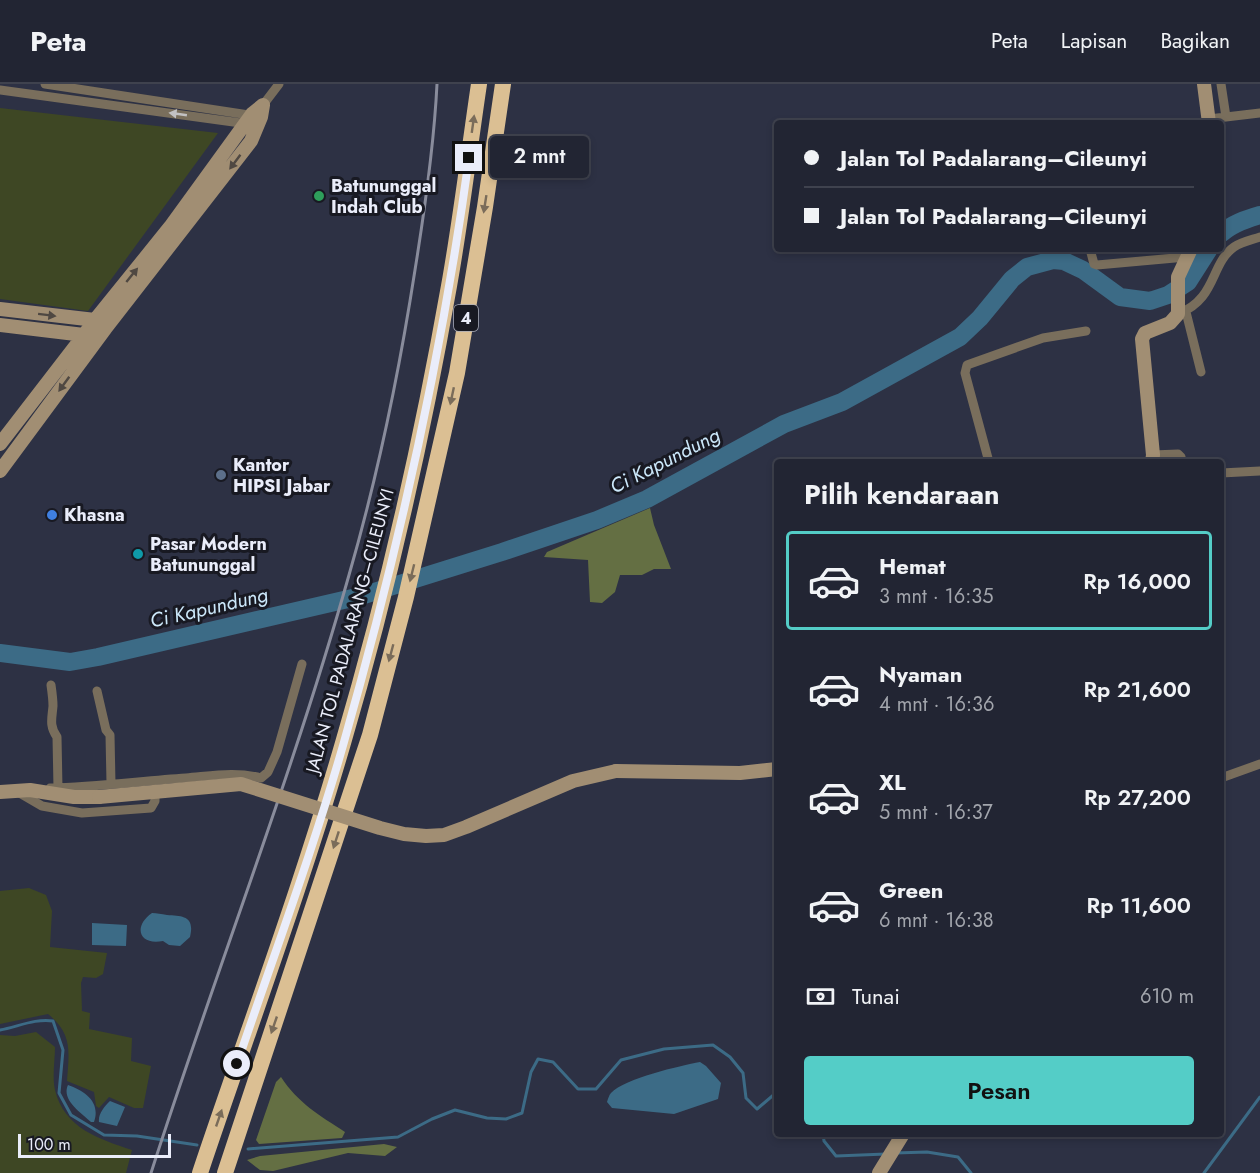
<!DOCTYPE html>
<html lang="id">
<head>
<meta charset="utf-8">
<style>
  body { margin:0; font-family:Jost,sans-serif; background:#2a2d3b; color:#f1f3f6; height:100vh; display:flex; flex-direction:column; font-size:22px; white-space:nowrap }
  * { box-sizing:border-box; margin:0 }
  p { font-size:20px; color:#a2a5ac }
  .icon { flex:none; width:33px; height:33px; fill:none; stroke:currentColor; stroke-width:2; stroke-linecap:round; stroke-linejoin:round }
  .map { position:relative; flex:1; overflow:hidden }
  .drawer { position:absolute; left:774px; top:375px; width:450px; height:678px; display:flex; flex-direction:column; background:#222533; border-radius:6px; box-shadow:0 3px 9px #0003,0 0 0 2px #3f424e }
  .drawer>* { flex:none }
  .top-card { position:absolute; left:774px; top:36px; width:450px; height:132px; border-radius:6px; box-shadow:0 3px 9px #0003,0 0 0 2px #3f424e; display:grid; align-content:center; height:132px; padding:0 30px; background:#222533 }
  .scale { position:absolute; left:18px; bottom:15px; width:153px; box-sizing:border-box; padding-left:6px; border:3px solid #eaedfa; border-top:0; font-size:16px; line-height:21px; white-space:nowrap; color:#eaedfa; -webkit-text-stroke:4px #181922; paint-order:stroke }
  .end { position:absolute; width:27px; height:27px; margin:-14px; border:8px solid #eaedfa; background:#111; box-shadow:0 0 0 3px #111 }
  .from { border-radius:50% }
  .bubble { position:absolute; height:42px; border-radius:6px; background:#222533; box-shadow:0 3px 9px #0003,0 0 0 2px #3f424e; font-size:20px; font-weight:600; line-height:42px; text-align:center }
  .top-card b { display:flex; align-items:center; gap:21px; height:57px; font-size:22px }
  .top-card b+b { border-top:2px solid #3f424e }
  .top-card i { width:15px; height:15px; background:#f1f3f6 }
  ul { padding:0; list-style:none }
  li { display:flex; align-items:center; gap:18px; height:99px; margin:0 12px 9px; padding:0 18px; border:3px solid transparent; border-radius:6px }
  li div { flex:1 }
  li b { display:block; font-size:22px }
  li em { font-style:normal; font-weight:600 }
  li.selected { border-color:#54cdc7 }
  li>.icon { width:54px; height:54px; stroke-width:1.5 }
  h2 { padding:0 30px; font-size:27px; line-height:72px }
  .pay { display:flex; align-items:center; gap:15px; height:66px; padding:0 30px; font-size:22px }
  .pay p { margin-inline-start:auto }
  .button { display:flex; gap:12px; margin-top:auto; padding:12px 30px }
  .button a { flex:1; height:69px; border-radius:6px; background:#54cdc7; color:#111; font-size:24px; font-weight:600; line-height:69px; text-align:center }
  header { display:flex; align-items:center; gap:36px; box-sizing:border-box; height:84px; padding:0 30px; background:#222533; border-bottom:2px solid #3f424e }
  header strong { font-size:28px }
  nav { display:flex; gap:33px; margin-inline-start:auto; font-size:21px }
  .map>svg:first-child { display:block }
</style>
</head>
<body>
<header>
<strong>Peta</strong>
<nav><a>Peta</a><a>Lapisan</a><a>Bagikan</a></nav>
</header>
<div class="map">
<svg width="1260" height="1089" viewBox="0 0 1260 1089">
  <rect width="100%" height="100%" fill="#2d3144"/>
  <path fill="#3e4724" d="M0,24L218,49L88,227L0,215Z
    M29,804L46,811L52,827L50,863L107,869L103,890L96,894L83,893L81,899L82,927L90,929L89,945L132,954L131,977L151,982L143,1024H134L109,1013L99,1024L96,1022L94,1008L67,997C69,968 73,950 48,930L0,940V807Z
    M36,948L55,963C55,976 52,993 55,1006C64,1044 99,1055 132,1066L126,1089H0V951L15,952Z"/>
  <path fill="#646f43" d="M650,424L654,441L671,485H654L642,491H620L615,508L602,519L590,518L588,476L544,473L547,468Z
    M281,993C298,1019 319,1031 345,1048L342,1054L259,1060L256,1056L276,998Z
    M384,1060L397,1063L385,1072L348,1069L273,1087L260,1086L247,1076L260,1072Z"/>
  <path fill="#3c6b86" d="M152,829C157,829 161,830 167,831C183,832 195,832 190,853L180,862L169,861L163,857C140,862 132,843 152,829Z
    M92,839L127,841L126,862L92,861Z
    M700,978L706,982L721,999L718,1015L674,1030L612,1024L607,1018C608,1015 609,1011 611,1009C625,994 680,982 700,978Z
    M68,1001C85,1007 101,1018 94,1038H91C81,1029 61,1016 68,1001Z
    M110,1017L125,1023L117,1042L99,1038C98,1030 104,1023 110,1017Z"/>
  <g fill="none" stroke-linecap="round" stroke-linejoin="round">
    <path stroke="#3c6b86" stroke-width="3" d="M0,946C17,943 36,934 53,937L63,966L59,1009L71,1031L104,1051L137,1052L197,1061
      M823,1050L824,1057L836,1072L886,1070
      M248,1065L398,1053L432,1035L455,1026L487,1034L506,1035L522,1029L531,988L538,975L553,978L578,1005H596L621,976L664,965L713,961L730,973L743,989L746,1014L757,1025L777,1008
      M895,1069L927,1068L958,1073L971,1089
      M1204,1089L1260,1013"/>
    <path stroke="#3c6b86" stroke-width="18" d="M1221,150C1231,140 1246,135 1260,131
      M0,569L70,578L98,573L361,512L502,468L597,436L647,415L784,340L842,318L960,253L980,234L1012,195L1027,183L1053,176L1064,177L1083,186L1120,213L1150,217L1168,211L1188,198L1209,165"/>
    <path stroke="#796e5c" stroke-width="9" d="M45,0L256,32
      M1221,0L1226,33
      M0,6L248,40
      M263,21L279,0
      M1209,35L1260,29
      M1090,165L1094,180L1097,181L1186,173
      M1186,228L1201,288
      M1178,230C1217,215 1210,180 1234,163C1241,158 1251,156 1260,153
      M1153,371L1178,370L1181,373L1182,378
      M989,378L965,289L967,281L1043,254L1086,247
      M1221,389L1260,387
      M51,601C52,608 53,615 53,622C52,634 49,642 57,653L58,704
      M97,607L106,646L110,651L111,699
      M1221,694L1260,680
      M50,704C95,703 141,697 186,694C211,692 236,687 261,694L268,688L277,668L302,580
      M18,708L42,722L82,729L151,724L155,717V705"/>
    <path stroke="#a18e73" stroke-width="14" d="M1204,0L1209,39
      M0,225L95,236L170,143L252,30L263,21L261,33L251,57L105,245
      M0,241L84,251
      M0,360L84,251
      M1152,378L1153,371L1142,255L1145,249L1170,239L1178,230V193L1191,165
      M0,387L105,245L95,236L84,251L99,253
      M616,687L740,689L777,685
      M0,708L30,706L74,713H99
      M879,1089L903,1050"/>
    <path stroke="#dbbf93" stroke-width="16" d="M200,1089C248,946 301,804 343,659C387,510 422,355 449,202C461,135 469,67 479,0
      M225,1089L370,651L406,513L457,289L485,123L503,0"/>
    <path stroke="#898c9c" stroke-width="3" d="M151,1089C215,889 292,693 349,491C378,391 399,289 415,186C425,124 434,62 437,0"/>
    <path stroke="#a18e73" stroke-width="14" d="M99,713L241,700L380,744L404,750L426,752L444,751L466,743L573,697L616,687"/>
  </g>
  <defs><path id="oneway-solid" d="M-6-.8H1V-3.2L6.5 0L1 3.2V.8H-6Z" transform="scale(1.5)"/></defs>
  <use fill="#c2c1c3" href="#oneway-solid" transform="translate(178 30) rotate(-172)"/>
  <g fill="#7a6c5a">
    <use href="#oneway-solid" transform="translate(473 40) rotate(-82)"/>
    <use href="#oneway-solid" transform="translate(485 120) rotate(99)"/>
    <use href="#oneway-solid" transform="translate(452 312) rotate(102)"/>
    <use href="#oneway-solid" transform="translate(412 489) rotate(104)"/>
    <use href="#oneway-solid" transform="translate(391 569) rotate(105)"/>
    <use href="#oneway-solid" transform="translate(336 756) rotate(108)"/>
    <use href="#oneway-solid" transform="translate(274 941) rotate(109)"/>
    <use href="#oneway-solid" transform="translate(219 1034) rotate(-71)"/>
  </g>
  <g fill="#4f4842">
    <use href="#oneway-solid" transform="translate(235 78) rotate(127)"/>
    <use href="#oneway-solid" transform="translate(132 191) rotate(-51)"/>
    <use href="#oneway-solid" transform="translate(47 231) rotate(7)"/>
    <use href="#oneway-solid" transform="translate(64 300) rotate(126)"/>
  </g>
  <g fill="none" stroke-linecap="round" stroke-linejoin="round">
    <path stroke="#eaedfa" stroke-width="8" d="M237,980C273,873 313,767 344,658C398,468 442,271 469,74"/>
  </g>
  <circle fill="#2e9e5b" stroke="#181922" stroke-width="2" cx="319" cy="112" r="6"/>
  <circle fill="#5c6f8a" stroke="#181922" stroke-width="2" cx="221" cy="391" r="6"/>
  <circle fill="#3f7fe0" stroke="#181922" stroke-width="2" cx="52" cy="431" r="6"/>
  <circle fill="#0f9aa8" stroke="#181922" stroke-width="2" cx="138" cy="470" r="6"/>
  <g text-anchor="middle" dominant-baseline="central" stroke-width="6" stroke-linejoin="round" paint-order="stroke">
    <rect fill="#181922" stroke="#abadb9" stroke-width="1.5" x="454" y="221" width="24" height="26" rx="4.5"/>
    <g font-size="16" font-weight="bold" fill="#eaedfa">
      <text x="466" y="234">4</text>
    </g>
    <g font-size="18" font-weight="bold" fill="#eaedfa" stroke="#181922" text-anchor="start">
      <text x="331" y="102">Batununggal<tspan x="331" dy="21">Indah Club</tspan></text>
      <text x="233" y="381">Kantor<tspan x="233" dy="21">HIPSI Jabar</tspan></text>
      <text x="64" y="431">Khasna</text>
      <text x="150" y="460">Pasar Modern<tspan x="150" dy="21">Batununggal</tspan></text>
    </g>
    <g font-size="18" fill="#eaedfa" stroke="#181922">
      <text transform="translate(350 547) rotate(-75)">JALAN TOL PADALARANG–CILEUNYI</text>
    </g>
    <g font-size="20" font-style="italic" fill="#cce8fa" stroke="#181922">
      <text transform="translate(665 377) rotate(-27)">Ci Kapundung</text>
      <text transform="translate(209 524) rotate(-13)">Ci Kapundung</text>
    </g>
  </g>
</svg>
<div class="scale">100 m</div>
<i class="end from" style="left:237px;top:980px"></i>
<i class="end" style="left:469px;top:74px"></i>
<div class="bubble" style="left:490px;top:52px;width:99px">2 mnt</div>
<div class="top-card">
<b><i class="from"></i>Jalan Tol Padalarang–Cileunyi</b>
<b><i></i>Jalan Tol Padalarang–Cileunyi</b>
</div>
<section class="drawer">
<h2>Pilih kendaraan</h2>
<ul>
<li class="selected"><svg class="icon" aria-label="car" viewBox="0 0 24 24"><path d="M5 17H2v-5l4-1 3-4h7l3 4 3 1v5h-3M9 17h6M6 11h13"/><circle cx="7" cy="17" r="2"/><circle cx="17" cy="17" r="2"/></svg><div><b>Hemat</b><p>3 mnt · 16:35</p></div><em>Rp 16,000</em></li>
<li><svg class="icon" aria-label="car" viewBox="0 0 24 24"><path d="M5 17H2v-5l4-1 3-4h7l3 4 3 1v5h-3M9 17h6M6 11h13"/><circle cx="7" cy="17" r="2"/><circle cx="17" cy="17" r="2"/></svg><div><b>Nyaman</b><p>4 mnt · 16:36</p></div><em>Rp 21,600</em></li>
<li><svg class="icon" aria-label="car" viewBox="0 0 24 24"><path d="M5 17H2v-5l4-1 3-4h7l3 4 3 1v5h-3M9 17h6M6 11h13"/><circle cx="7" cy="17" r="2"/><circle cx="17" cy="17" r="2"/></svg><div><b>XL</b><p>5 mnt · 16:37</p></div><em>Rp 27,200</em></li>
<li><svg class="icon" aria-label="car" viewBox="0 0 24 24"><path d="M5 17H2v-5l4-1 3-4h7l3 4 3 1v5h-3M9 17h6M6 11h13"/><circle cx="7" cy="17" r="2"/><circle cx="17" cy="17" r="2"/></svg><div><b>Green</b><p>6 mnt · 16:38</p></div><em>Rp 11,600</em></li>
</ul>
<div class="pay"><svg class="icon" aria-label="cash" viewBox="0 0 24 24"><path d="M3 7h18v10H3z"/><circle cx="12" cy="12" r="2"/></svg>Tunai<p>610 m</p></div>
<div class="button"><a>Pesan</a></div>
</section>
</div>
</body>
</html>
